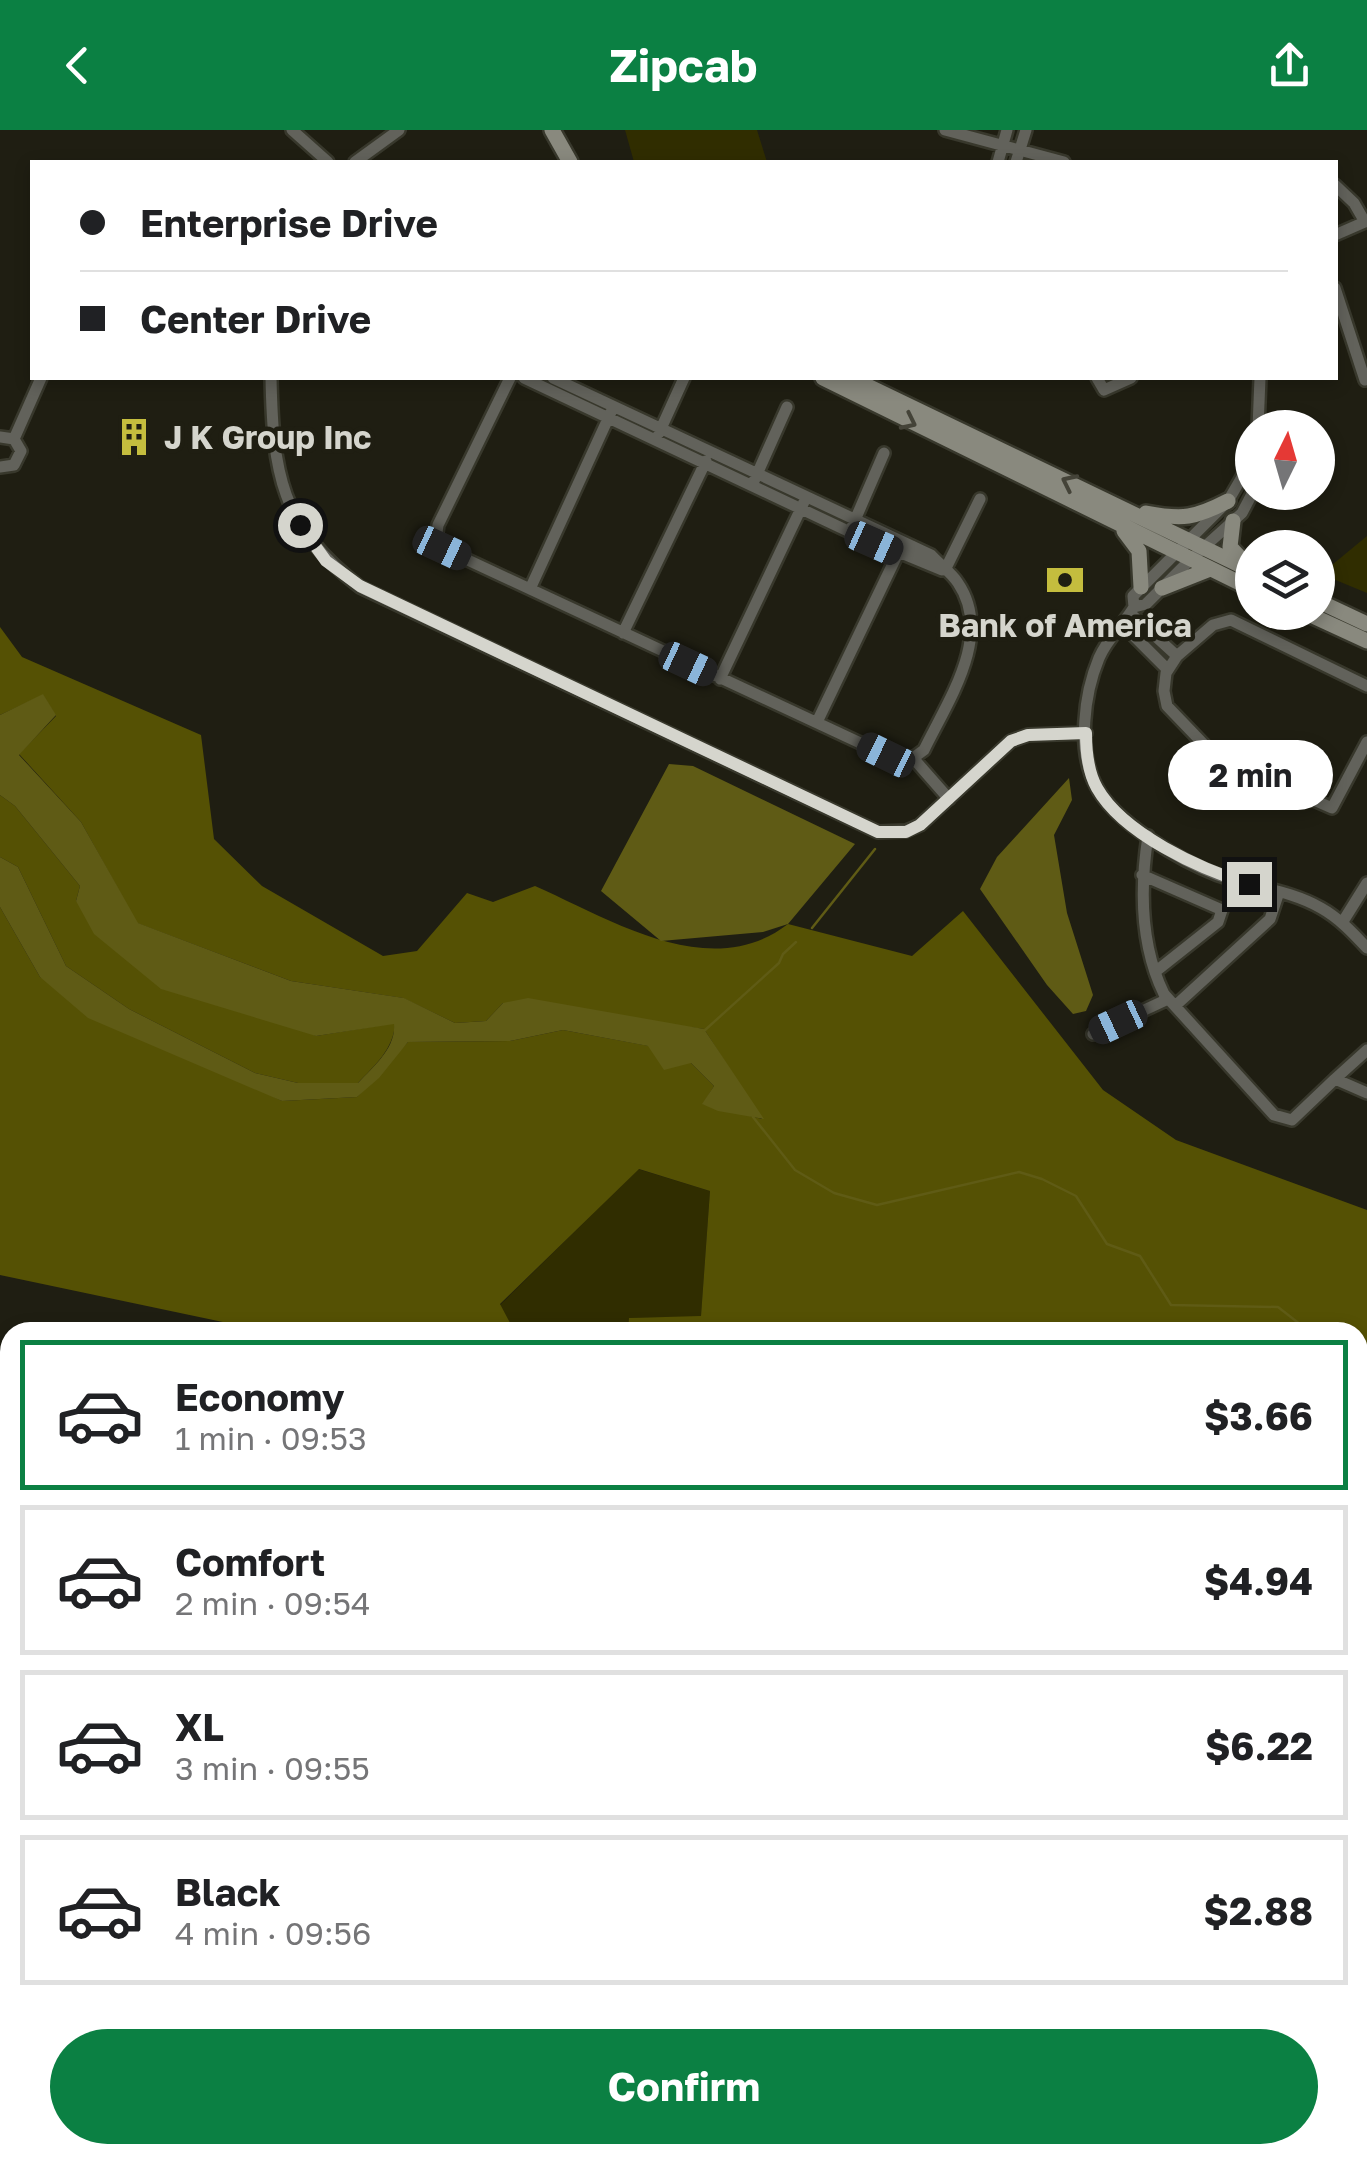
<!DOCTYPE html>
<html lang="en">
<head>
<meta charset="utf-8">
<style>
  body { margin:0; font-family:"Golos Text",sans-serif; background:#f2f2f2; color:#202124; height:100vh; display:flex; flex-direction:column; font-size:38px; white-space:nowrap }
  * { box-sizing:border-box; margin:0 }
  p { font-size:32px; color:#757577 }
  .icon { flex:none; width:55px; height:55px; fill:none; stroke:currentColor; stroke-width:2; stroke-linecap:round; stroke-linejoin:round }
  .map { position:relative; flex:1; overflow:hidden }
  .details { position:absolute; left:0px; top:1192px; width:1368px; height:842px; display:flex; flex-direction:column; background:#fff; border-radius:30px 30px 0 0; box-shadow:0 5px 15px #0003 }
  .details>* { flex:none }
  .banner { position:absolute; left:30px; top:30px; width:1308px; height:220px; border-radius:0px; box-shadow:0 5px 15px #0003; display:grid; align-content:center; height:220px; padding:0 50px; background:#fff }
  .needle { width:65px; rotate:5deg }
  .buttons { position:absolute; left:1235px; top:280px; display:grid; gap:20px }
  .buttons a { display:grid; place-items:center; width:100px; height:100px; border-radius:50%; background:#fff; box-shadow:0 5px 15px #0003; font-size:50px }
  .end { position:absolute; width:45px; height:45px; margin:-22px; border:12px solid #d5d5cd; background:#111; box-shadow:0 0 0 5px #111 }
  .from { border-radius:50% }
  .bubble { position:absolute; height:70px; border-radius:35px; background:#fff; box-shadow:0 5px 15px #0003; font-size:32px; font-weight:700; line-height:70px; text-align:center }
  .car { position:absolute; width:30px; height:60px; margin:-30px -15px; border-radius:12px; box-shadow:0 0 8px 2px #0007; background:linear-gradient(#222 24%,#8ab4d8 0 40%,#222 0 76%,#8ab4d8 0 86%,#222 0) }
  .banner b { display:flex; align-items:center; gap:35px; height:95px; font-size:38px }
  .banner b+b { border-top:2px solid #e0e0e0 }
  .banner i { width:25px; height:25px; background:#202124 }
  ul { padding:18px 0 0; list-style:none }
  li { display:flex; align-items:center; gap:30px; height:150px; margin:0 20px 15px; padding:0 30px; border:5px solid #e0e0e0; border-radius:0px }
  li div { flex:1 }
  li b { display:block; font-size:38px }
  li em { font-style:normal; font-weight:700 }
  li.selected { border-color:#0b8043 }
  li>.icon { width:90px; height:90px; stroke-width:1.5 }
  .action { display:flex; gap:20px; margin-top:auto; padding:20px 50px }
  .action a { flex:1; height:115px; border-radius:60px; background:#0b8043; color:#fff; font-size:40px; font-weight:700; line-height:115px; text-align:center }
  header { display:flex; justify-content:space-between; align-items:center; height:130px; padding:0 50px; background:#0b8043; color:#fff; font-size:45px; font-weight:700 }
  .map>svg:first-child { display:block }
</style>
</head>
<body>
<header><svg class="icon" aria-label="back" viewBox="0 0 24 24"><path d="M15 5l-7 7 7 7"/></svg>Zipcab<svg class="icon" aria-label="share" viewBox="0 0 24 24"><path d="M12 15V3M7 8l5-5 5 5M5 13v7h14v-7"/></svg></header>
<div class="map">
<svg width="1367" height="2034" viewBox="0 0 1367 2034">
  <rect width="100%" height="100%" fill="#1f1e12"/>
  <path fill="#302d00" d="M625,0H757L767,32H634Z
    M1367,406V463L1321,444Z
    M638,1039L710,1061L701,1187L630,1188L628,1202H515L500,1175Z"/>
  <path fill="#555104" d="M0,497L22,527L201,605L214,709L262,756L383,826L417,821L467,763L493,772L535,756C610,789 710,854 788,794L912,826L963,781L1103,960L1176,1010L1367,1080V1517L1361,1513L1358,1493V1202H763L731,1193L720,1202H628L629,1188L701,1186L710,1061L639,1039L500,1174L515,1202H270L0,1145V777L40,847L282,971L357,967L408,912L510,911L563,900L649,916L691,933L714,956L703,974L762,989L704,899L503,873L486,891L455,893L403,868L291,851L137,793L81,692L19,624L56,586L43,565L0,585Z
    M0,665L15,676L80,756L76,771L316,906L395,893C394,919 374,936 358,953H298L255,943L129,879L66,836L18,737L0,727Z
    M1367,1600V1721L1358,1719V1610Z"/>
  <path fill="#5f5b15" d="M43,564L56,585L19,625L81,692L138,793L291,851L404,868L455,893L486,891L503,873L528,868L704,899L764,989L718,981L702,974L714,956L691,933L664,940L648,916L563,900L510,911L408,912L379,948L357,967L282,971L88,888L40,847L0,777V727L18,737L66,836L129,879L255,943L298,953H358C374,936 396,918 394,894L316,906L161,859L94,804L76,771L80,756L15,676L0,665V585Z
    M669,634L693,636L855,714L788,794L763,802L661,811L601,761Z
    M1069,648L1072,670L1054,705L1067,783L1093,865L1086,881L1073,884L1047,855L980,759L997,727Z"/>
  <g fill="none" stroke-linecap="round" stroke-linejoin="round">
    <path stroke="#5f5b15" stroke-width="2.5" d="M812,798L875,719
      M704,901L779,833L783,824L796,812
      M753,987L795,1040L834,1063L877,1075L1019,1042L1042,1049L1076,1066L1107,1114L1140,1126L1171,1175L1278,1177L1310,1202
      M1358,1233L1367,1236"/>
    <g stroke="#38382c" stroke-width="16">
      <path id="street" d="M292,0L328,32
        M945,0L1064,32
        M355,32L399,0
        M998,32L1007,0
        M1016,32L1026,0
        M1335,55L1354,73L1365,92
        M1335,105L1367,91
        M1335,158L1365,250
        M271,248C273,342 280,396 360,457L878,702L906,701L920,695L1011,611L1028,605L1086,603
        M510,248L438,395L436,410L442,418L886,625L913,628L949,669
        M524,248L850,402L942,440
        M553,248L931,425C939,434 952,443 958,453C994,506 947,572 924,620L913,628
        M1097,248L1104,260L1131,248
        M1258,298L1260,248
        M659,303L684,248
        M0,307L14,309L21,321L14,335L0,337
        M14,309L41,248
        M1252,330L1228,371L1133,466L1134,477C1123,495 1107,509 1099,528C1084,564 1077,620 1096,656C1114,692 1181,731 1218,745C1252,757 1290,760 1321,778C1339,788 1353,803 1367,818
        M754,351L787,277
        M852,397L884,323
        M945,440L980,369
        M530,459L612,280
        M1134,477L1146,474L1191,429L1242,383L1253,362
        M1130,483L1177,526
        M1122,494L1168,540
        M623,503L706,331
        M720,549L804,372
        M1367,556L1231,490L1213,495L1177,526L1166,543L1164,561L1167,576L1216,627L1332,678L1367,612
        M817,592L901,417
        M1148,706C1140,758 1140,815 1164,864L1274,985L1292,990L1335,949L1367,963
        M1142,745L1222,780L1218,792L1155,842
        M1342,793L1367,753
        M1175,876L1270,789L1279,762
        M1093,904L1168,869
        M1335,949L1367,920
        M1358,1815L1367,1814
        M1358,1848L1367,1849
        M0,2017L10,2014
        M314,2025L316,2034
        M570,2025L572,2034
        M874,2025L882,2034
        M0,2034L29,2025"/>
    </g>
    <g stroke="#38382c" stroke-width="20">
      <path id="secondary" d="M552,0L570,32
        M823,248L1252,459
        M851,248L1252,441
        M1146,383C1183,390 1195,388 1228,371
        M1233,391L1230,417L1246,434
        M1124,401L1139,421L1141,457
        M1162,458L1210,439
        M1318,471L1367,494
        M1304,482L1367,511"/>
    </g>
    <use href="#street" stroke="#62625b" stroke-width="11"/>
    <use href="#secondary" stroke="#89897e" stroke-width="15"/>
  </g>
  <defs><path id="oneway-chevron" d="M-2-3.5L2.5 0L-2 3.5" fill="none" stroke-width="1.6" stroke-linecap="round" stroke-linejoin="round" transform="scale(2.5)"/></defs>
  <g stroke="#444338">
    <use href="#oneway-chevron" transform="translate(909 292) rotate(26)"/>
    <use href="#oneway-chevron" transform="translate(1069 352) rotate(-154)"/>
  </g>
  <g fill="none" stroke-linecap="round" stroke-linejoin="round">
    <path stroke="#d5d5cd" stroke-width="12" d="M300,395L326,431L360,456L878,702H906L920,695L1011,611L1028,605L1086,603C1086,621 1088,642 1097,658C1123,704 1200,739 1249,754"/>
  </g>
  <defs>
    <g id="building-bare" transform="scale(3)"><path d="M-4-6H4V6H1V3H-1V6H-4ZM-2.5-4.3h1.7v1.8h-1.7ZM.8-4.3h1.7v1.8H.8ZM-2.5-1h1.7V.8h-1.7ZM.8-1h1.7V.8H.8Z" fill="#c4bd3e" stroke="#1f1e12" stroke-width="2.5" paint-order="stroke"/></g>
    <g id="bank-bare" transform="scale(3)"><path d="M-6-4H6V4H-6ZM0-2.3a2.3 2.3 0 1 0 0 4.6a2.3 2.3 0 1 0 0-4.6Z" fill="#c4bd3e" stroke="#1f1e12" stroke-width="2.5" paint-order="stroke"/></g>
  </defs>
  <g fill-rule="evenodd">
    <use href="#building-bare" x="134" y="307"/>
    <use href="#bank-bare" x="1065" y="450"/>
  </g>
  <g text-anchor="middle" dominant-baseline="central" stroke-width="9" stroke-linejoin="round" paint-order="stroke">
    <g font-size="32" font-weight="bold" fill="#d5d5cd" stroke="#1f1e12" text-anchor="start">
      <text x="164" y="307">J K Group Inc</text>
      <text x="1065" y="495" text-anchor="middle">Bank of America</text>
    </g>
  </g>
</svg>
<div class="buttons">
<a><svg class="needle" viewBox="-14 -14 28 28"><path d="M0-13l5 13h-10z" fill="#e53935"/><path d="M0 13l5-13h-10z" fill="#757577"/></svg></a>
<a><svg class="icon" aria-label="layers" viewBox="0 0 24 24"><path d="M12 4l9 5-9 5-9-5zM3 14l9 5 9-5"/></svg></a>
</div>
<i class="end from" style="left:300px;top:395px"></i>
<i class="end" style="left:1249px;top:754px"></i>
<div class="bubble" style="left:1168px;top:610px;width:165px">2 min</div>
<i class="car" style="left:874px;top:413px;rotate:114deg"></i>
<i class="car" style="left:442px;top:418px;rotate:115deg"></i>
<i class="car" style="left:688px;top:534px;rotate:115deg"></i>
<i class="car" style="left:886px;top:625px;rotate:296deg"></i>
<i class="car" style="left:1118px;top:892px;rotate:245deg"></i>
<div class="banner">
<b><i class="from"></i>Enterprise Drive</b>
<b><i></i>Center Drive</b>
</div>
<section class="details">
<ul>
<li class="selected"><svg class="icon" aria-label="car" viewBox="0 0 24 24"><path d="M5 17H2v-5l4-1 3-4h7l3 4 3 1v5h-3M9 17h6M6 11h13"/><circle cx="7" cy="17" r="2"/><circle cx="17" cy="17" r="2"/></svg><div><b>Economy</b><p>1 min · 09:53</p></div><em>$3.66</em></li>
<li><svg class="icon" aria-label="car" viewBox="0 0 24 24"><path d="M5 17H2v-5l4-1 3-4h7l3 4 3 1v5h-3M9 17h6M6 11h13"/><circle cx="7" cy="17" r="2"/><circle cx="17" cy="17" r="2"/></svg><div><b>Comfort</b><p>2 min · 09:54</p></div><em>$4.94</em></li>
<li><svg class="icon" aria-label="car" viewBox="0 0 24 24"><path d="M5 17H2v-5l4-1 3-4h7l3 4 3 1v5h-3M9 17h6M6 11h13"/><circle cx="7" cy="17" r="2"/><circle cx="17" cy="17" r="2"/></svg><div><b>XL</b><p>3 min · 09:55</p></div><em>$6.22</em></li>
<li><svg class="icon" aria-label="car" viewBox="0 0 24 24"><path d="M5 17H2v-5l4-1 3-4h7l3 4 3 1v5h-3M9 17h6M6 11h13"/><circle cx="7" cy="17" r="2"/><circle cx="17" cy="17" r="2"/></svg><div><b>Black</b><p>4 min · 09:56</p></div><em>$2.88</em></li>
</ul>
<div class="action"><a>Confirm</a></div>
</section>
</div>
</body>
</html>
